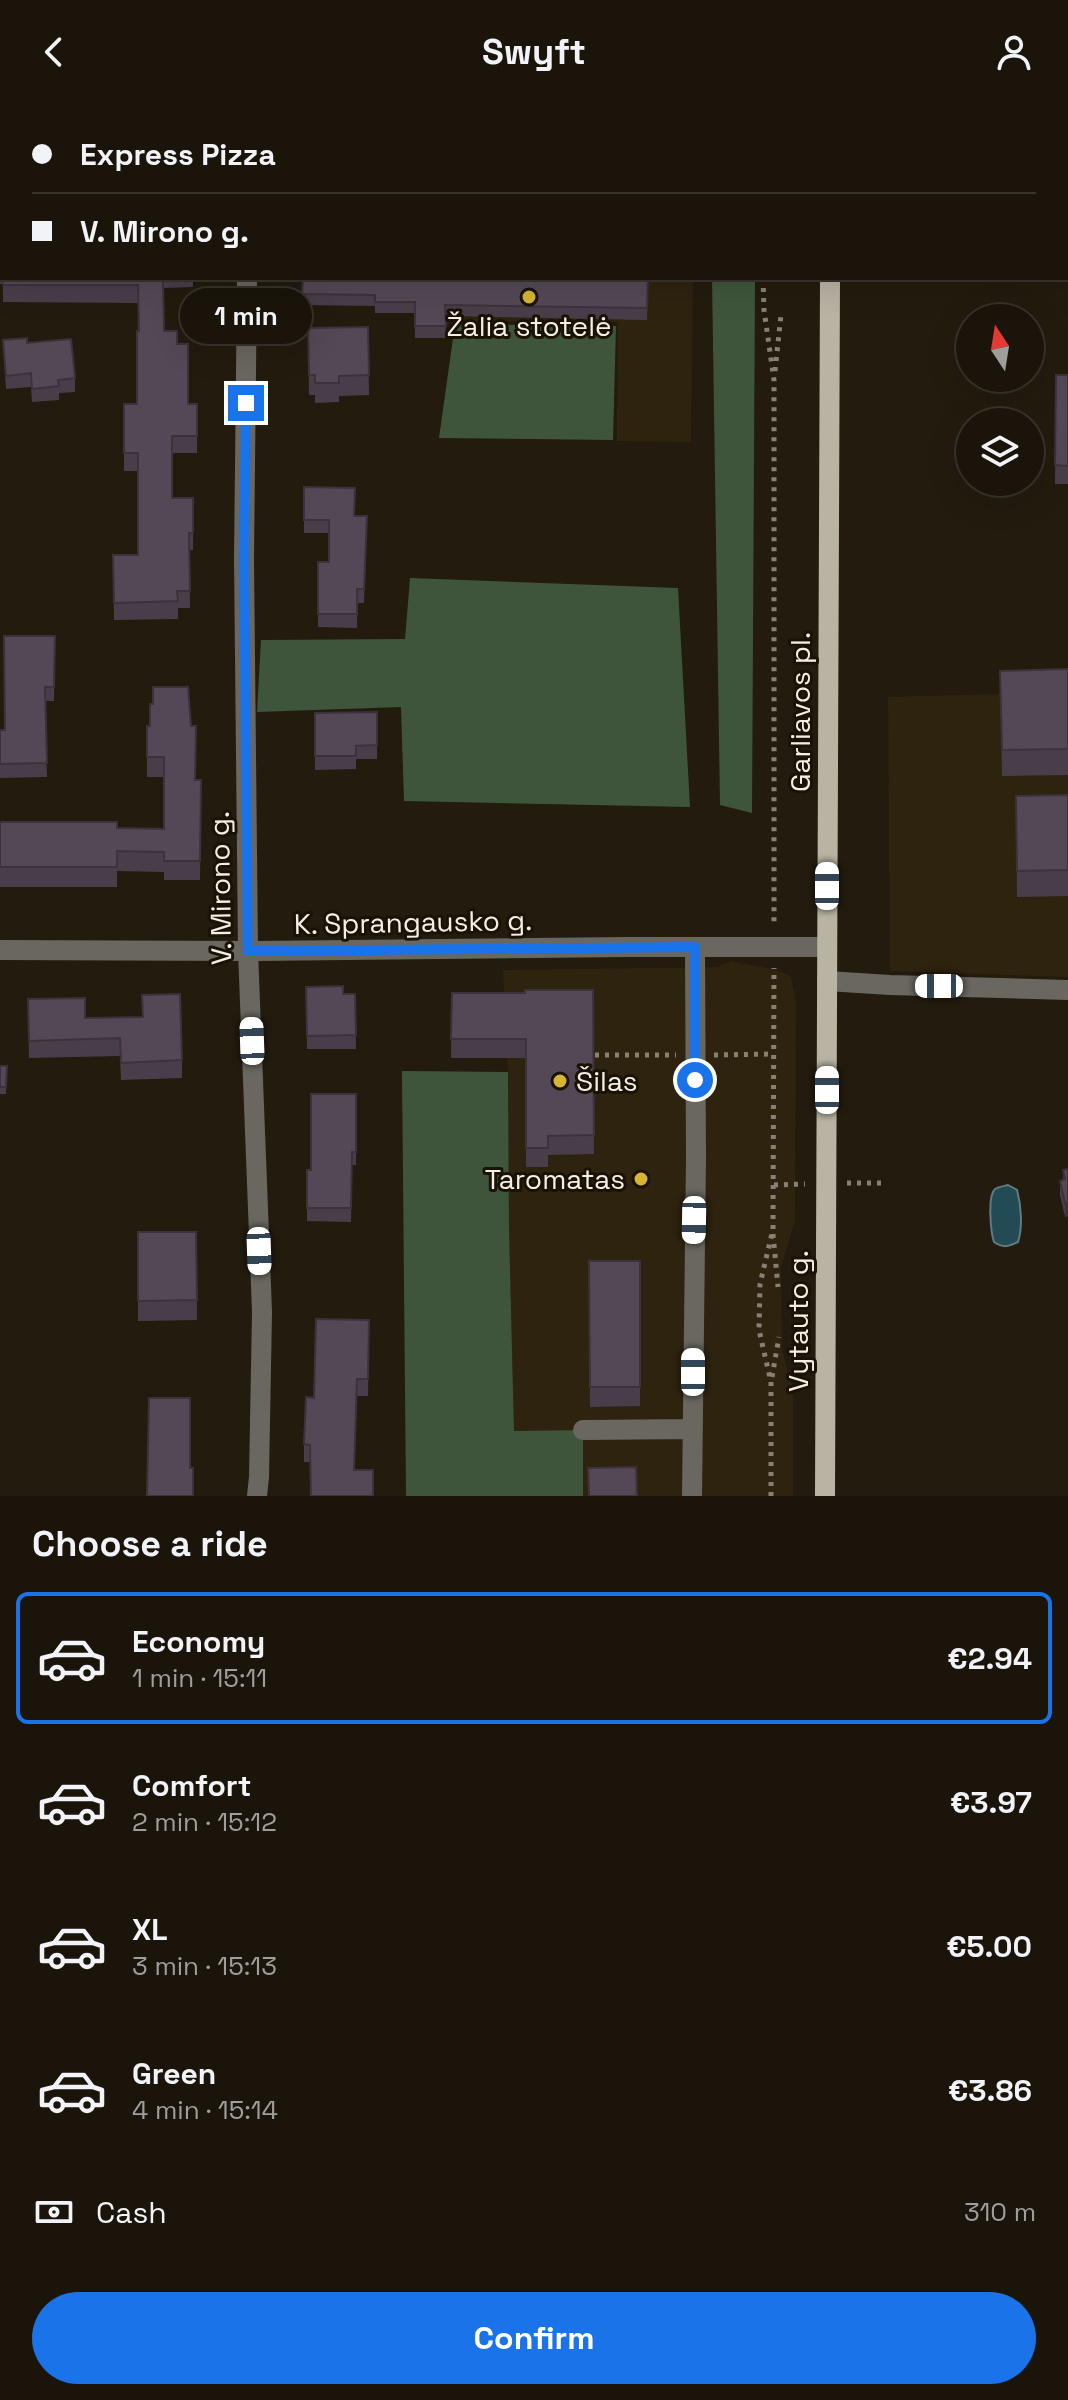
<!DOCTYPE html>
<html lang="en">
<head>
<meta charset="utf-8">
<style>
  body { margin:0; font-family:"Space Grotesk",sans-serif; background:#231d13; color:#f1f3f6; height:100vh; display:flex; flex-direction:column; font-size:30px; white-space:nowrap }
  * { box-sizing:border-box; margin:0 }
  p { font-size:26px; color:#9f9e9c }
  .icon { flex:none; width:44px; height:44px; fill:none; stroke:currentColor; stroke-width:2; stroke-linecap:round; stroke-linejoin:round }
  .map { position:relative; height:1392px; overflow:hidden }
  .panel { display:flex; flex-direction:column; background:#1a140a; flex:1 }
  .panel>* { flex:none }
  .top-card { position:absolute; left:0px; top:0px; width:1068px; height:176px; box-shadow:0 8px 32px #0002,0 0 0 2px #38332b; display:grid; align-content:center; height:176px; padding:0 32px; background:#1a140a }
  .needle { width:52px; rotate:348deg }
  .fabs { position:absolute; left:956px; top:200px; display:grid; gap:16px }
  .fabs a { display:grid; place-items:center; width:88px; height:88px; border-radius:50%; background:#1a140a; box-shadow:0 8px 32px #0002,0 0 0 2px #38332b; font-size:40px }
  .end { position:absolute; width:36px; height:36px; margin:-18px; border:10px solid #1a73e8; background:#fff; box-shadow:0 0 0 4px #fff }
  .from { border-radius:50% }
  .bubble { position:absolute; height:56px; border-radius:28px; background:#1a140a; box-shadow:0 8px 32px #0002,0 0 0 2px #38332b; font-size:26px; font-weight:600; line-height:56px; text-align:center }
  .car { position:absolute; width:24px; height:48px; margin:-24px -12px; border-radius:10px; box-shadow:0 0 6px 2px #0007; background:linear-gradient(#fff 24%,#345 0 40%,#fff 0 76%,#345 0 86%,#fff 0) }
  .top-card b { display:flex; align-items:center; gap:28px; height:76px; font-size:30px }
  .top-card b+b { border-top:2px solid #38332b }
  .top-card i { width:20px; height:20px; background:#f1f3f6 }
  ul { padding:0; list-style:none }
  li { display:flex; align-items:center; gap:24px; height:132px; margin:0 16px 12px; padding:0 16px; border:4px solid transparent; border-radius:12px }
  li div { flex:1 }
  li b { display:block; font-size:30px }
  li em { font-style:normal; font-weight:600 }
  li.on { border-color:#1a73e8 }
  li>.icon { width:72px; height:72px; stroke-width:1.5 }
  h2 { padding:0 32px; font-size:36px; line-height:96px }
  .pay { display:flex; align-items:center; gap:20px; height:88px; padding:0 32px; font-size:30px }
  .pay p { margin-inline-start:auto }
  .primary-button { display:flex; gap:16px; margin-top:auto; padding:16px 32px }
  .primary-button a { flex:1; height:92px; border-radius:48px; background:#1a73e8; color:#fff; font-size:32px; font-weight:600; line-height:92px; text-align:center }
  header { display:flex; justify-content:space-between; align-items:center; height:104px; padding:0 32px; background:#1a140a; font-size:36px; font-weight:600 }
  .map>svg:first-child { display:block }
</style>
</head>
<body>
<header><svg class="icon" aria-label="back" viewBox="0 0 24 24"><path d="M15 5l-7 7 7 7"/></svg>Swyft<svg class="icon" aria-label="person" viewBox="0 0 24 24"><circle cx="12" cy="8" r="4"/><path d="M4 21q1-7 8-7t8 7"/></svg></header>
<div class="map">
<svg width="1068" height="1392" viewBox="0 0 1068 1392">
  <rect width="100%" height="100%" fill="#231b0e"/>
  <path fill="#2e230f" d="M450,174H693L691,338L617,337L618,218L450,217Z
    M1068,588V873L890,867L888,593Z
    M731,857L777,866L791,872L796,899L795,1117L781,1163L782,1245L793,1286V1392H583V1326L514,1328L509,1125L508,968L503,866L717,863Z"/>
  <path fill="#3e553c" d="M712,174H755L752,709L720,701Z
    M455,220L616,222L613,336L439,334Z
    M410,474L678,484L690,703L404,697L401,603L257,608L261,536L405,535Z
    M402,967L508,968L509,1125L514,1327L583,1326V1392H406Z"/>
  <path fill="#224b55" stroke="#617c80" stroke-width="2" d="M1008,1081L1017,1086C1021,1101 1023,1123 1018,1138C1008,1143 1003,1144 994,1138C991,1129 987,1092 995,1085C998,1083 1004,1082 1008,1081Z"/>
  <g fill="none" stroke-linecap="round" stroke-linejoin="round">
    <path stroke="#868075" stroke-width="5" stroke-dasharray="4 6" stroke-linecap="butt" d="M774,2V0
      M763,174L764,206L774,276V822
      M775,267L781,211
      M595,951H676
      M714,951L773,950
      M847,1079H887
      M774,1081L805,1080
      M773,1130L778,1183
      M772,1273L779,1233
      M771,1392V1278L759,1226L760,1180L773,1125L774,864"/>
    <path stroke="#69675f" stroke-width="20" d="M248,2V0
      M0,63H2
      M247,174L244,455L248,847L262,1208L259,1373L257,1392
      M0,846L248,847L629,843H827
      M827,877L890,881L1068,886
      M583,1326L693,1325
      M692,1392L696,1054L695,843"/>
    <path stroke="#b8b3a3" stroke-width="20" d="M831,2V0
      M825,1392L830,174"/>
  </g>
  <path fill="#483e4a" d="M0,114H2V174H193V183L163,184L164,227L177,240L188,300H197V349H172V394H193V446H189L190,504H178V515L114,516L113,451H138V367H124V300H137L138,199L3,198V180H0Z
    M303,174H648L647,216L445,212L446,234H415V209H375V202L302,201Z
    M368,223L369,291L339,292V298L315,299V291H309L308,224Z
    M3,236L27,239L75,274V288L59,289V296L32,298L31,283L6,285Z
    M1056,271H1068V380H1055Z
    M304,383L354,412H367L364,499H357V524L318,523V458H329V429H304Z
    M55,532L54,597H45L47,673L0,674V626H5Z
    M1068,565V671L1002,672L1000,567Z
    M377,608V655H356V665L315,666V609Z
    M147,622L196,676H201L200,776H164V768L117,767V783H0V718L117,724L164,725V673H147Z
    M1068,691V792L1017,793L1016,692Z
    M306,883L343,890H355L356,945H307Z
    M593,886L594,1050L548,1051V1063H526V954H451L452,889H525Z
    M142,891L182,956V974L121,976L120,952L29,954L28,895L85,914L142,913Z
    M0,962H7L6,990H0Z
    M356,990V1061H352L351,1118L307,1117V1066H311Z
    M1068,1065V1112L1065,1113L1060,1091V1077L1063,1076V1066Z
    M138,1128H196L197,1216L138,1217Z
    M589,1157H640V1302L590,1303Z
    M369,1216L368,1292H357L354,1366L373,1392L310,1358H304V1340L314,1294Z"/>
  <path fill="#3b323c" d="M1065,1099H1068V1112L1065,1113Z"/>
  <path fill="#544856" stroke="#3b323c" stroke-width="2" d="M962,0H1027V2H962Z
    M0,114H2V163H0Z
    M3,174H163L164,227H177V240H188V300H197V332H172V394H193V429H189L190,487H177L178,497L114,499L113,451H138V349H124V300H137V227H139L138,181H3Z
    M303,174H648L647,204L445,201L446,222H415V198H375V191L302,190Z
    M368,223L369,271L339,272V279H315V271H309L308,224Z
    M27,234V239L71,235L75,274L58,276L59,282L32,285L31,269L6,272L3,236Z
    M1056,271H1068V362L1055,361Z
    M304,383L355,384L354,412H367L364,485H357V510H318V458H329V416H304Z
    M4,532H55L54,583H45L47,659L0,660V626H5Z
    M1068,565V645L1002,646L1000,567Z
    M153,583H188L191,622H196L195,676H201L200,757H164V748L117,747V763H0V718H117V724L164,725V653H147V622H150V600H153Z
    M377,608V641L356,642V652H315V609Z
    M1068,691V766L1017,767L1016,692Z
    M343,882V890H355L356,931L307,932L306,883Z
    M525,886H593L594,1031L548,1032V1044H526V935H451L452,889H525Z
    M180,890L182,956L121,959L120,934L29,937L28,895L85,894V914L143,913L142,891Z
    M0,962H7L6,983H0Z
    M311,990H356V1048H352L351,1104H307V1066H311Z
    M1068,1065V1099H1065L1060,1077L1065,1075L1063,1066Z
    M138,1128H196L197,1196L138,1197Z
    M589,1157H640V1283H590Z
    M316,1215L369,1216L368,1275H357L354,1366H373V1392H311L310,1341L304,1340L306,1293L314,1294Z
    M149,1294H190V1364H193V1392H147Z
    M636,1363L637,1392H589L588,1364Z"/>
  <g fill="none" stroke-linecap="round" stroke-linejoin="round">
    <path stroke="#1a73e8" stroke-width="10" d="M246,299L244,455L248,847L695,843V976"/>
  </g>
  <g fill="#d6b534" stroke="#1a1205" stroke-width="3">
    <circle cx="529" cy="193" r="8"/>
    <circle cx="560" cy="977" r="8"/>
    <circle cx="641" cy="1075" r="8"/>
  </g>
  <g text-anchor="middle" dominant-baseline="central" stroke-width="6" stroke-linejoin="round" paint-order="stroke">
    <g font-size="28" fill="#f4efe6" stroke="#1a1205">
      <text x="529" y="222">Žalia stotelė</text>
      <text x="576" y="977" text-anchor="start">Šilas</text>
      <text x="625" y="1075" text-anchor="end">Taromatas</text>
    </g>
    <g font-size="28" fill="#f4efe6" stroke="#1a1205">
      <text transform="translate(800 608) rotate(-90)">Garliavos pl.</text>
      <text transform="translate(220 784) rotate(-91)">V. Mirono g.</text>
      <text transform="translate(413 818) rotate(-1)">K. Sprangausko g.</text>
      <text transform="translate(798 1217) rotate(-90)">Vytauto g.</text>
    </g>
  </g>
</svg>
<div class="fabs">
<a><svg class="needle" viewBox="-14 -14 28 28"><path d="M0-13l5 13h-10z" fill="#e53935"/><path d="M0 13l5-13h-10z" fill="#9f9e9c"/></svg></a>
<a><svg class="icon" aria-label="layers" viewBox="0 0 24 24"><path d="M12 4l9 5-9 5-9-5zM3 14l9 5 9-5"/></svg></a>
</div>
<i class="end from" style="left:695px;top:976px"></i>
<i class="end" style="left:246px;top:299px"></i>
<div class="bubble" style="left:180px;top:184px;width:132px">1 min</div>
<i class="car" style="left:827px;top:782px;rotate:0deg"></i>
<i class="car" style="left:939px;top:882px;rotate:270deg"></i>
<i class="car" style="left:252px;top:937px;rotate:358deg"></i>
<i class="car" style="left:827px;top:986px;rotate:0deg"></i>
<i class="car" style="left:694px;top:1116px;rotate:181deg"></i>
<i class="car" style="left:259px;top:1147px;rotate:178deg"></i>
<i class="car" style="left:693px;top:1268px;rotate:0deg"></i>
<div class="top-card">
<b><i class="from"></i>Express Pizza</b>
<b><i></i>V. Mirono g.</b>
</div>
</div>
<section class="panel">
<h2>Choose a ride</h2>
<ul>
<li class="on"><svg class="icon" aria-label="car" viewBox="0 0 24 24"><path d="M5 17H2v-5l4-1 3-4h7l3 4 3 1v5h-3M9 17h6M6 11h13"/><circle cx="7" cy="17" r="2"/><circle cx="17" cy="17" r="2"/></svg><div><b>Economy</b><p>1 min · 15:11</p></div><em>€2.94</em></li>
<li><svg class="icon" aria-label="car" viewBox="0 0 24 24"><path d="M5 17H2v-5l4-1 3-4h7l3 4 3 1v5h-3M9 17h6M6 11h13"/><circle cx="7" cy="17" r="2"/><circle cx="17" cy="17" r="2"/></svg><div><b>Comfort</b><p>2 min · 15:12</p></div><em>€3.97</em></li>
<li><svg class="icon" aria-label="car" viewBox="0 0 24 24"><path d="M5 17H2v-5l4-1 3-4h7l3 4 3 1v5h-3M9 17h6M6 11h13"/><circle cx="7" cy="17" r="2"/><circle cx="17" cy="17" r="2"/></svg><div><b>XL</b><p>3 min · 15:13</p></div><em>€5.00</em></li>
<li><svg class="icon" aria-label="car" viewBox="0 0 24 24"><path d="M5 17H2v-5l4-1 3-4h7l3 4 3 1v5h-3M9 17h6M6 11h13"/><circle cx="7" cy="17" r="2"/><circle cx="17" cy="17" r="2"/></svg><div><b>Green</b><p>4 min · 15:14</p></div><em>€3.86</em></li>
</ul>
<div class="pay"><svg class="icon" aria-label="cash" viewBox="0 0 24 24"><path d="M3 7h18v10H3z"/><circle cx="12" cy="12" r="2"/></svg>Cash<p>310 m</p></div>
<div class="primary-button"><a>Confirm</a></div>
</section>
</body>
</html>
